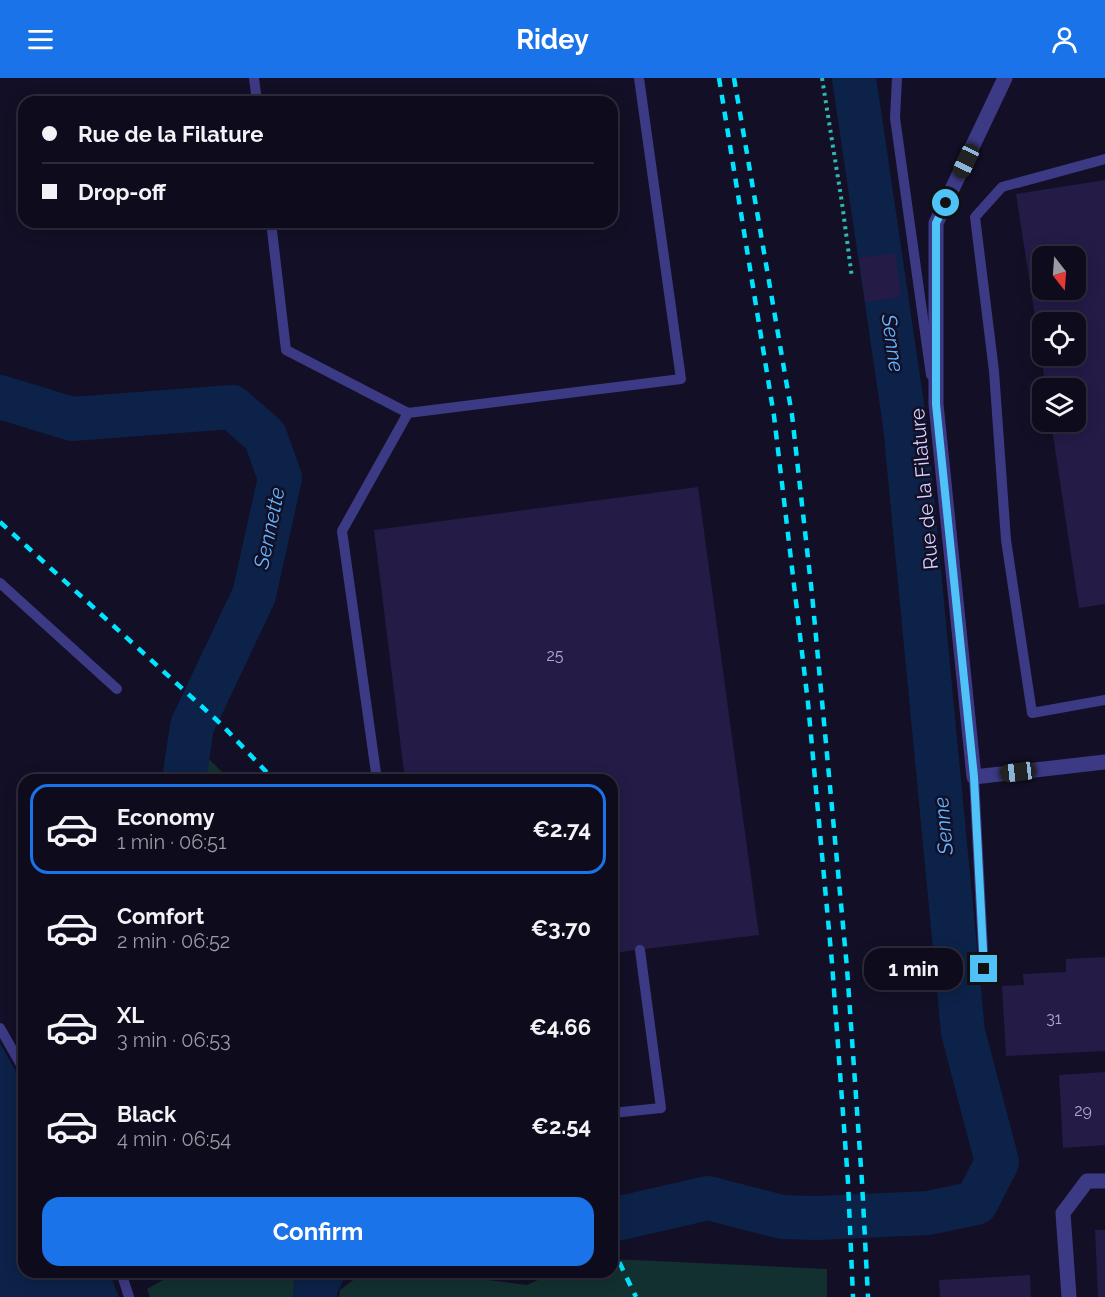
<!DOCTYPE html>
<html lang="en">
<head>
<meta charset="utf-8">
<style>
  body { margin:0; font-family:Raleway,sans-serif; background:#1c1929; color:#f1f3f6; height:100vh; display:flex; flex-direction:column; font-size:22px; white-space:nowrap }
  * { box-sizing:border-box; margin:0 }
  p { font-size:20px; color:#9b9ba3 }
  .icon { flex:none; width:33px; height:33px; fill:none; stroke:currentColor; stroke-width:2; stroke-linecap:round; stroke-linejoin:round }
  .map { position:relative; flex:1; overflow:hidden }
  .drawer { position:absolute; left:18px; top:696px; width:600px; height:504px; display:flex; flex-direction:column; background:#0e0b1c; border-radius:18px; box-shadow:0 3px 15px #0003,0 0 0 2px #2e2b3b }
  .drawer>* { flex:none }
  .hud { position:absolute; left:18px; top:18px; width:600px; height:132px; border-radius:18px; box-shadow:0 3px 15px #0003,0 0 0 2px #2e2b3b; display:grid; align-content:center; height:132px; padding:0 24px; background:#0e0b1c }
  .needle { width:39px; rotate:163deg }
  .fabs { position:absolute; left:1032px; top:168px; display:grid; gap:12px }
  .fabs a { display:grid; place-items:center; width:54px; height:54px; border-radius:12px; background:#0e0b1c; box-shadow:0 3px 15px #0003,0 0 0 2px #2e2b3b; font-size:30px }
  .end { position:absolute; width:27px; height:27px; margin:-14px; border:8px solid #4fc3f7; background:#111; box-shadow:0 0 0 3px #111 }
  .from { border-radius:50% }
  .bubble { position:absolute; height:42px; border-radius:18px; background:#0e0b1c; box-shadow:0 3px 15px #0003,0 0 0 2px #2e2b3b; font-size:20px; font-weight:700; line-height:42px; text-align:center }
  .car { position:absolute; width:18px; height:36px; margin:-18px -9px; border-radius:8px; box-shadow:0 0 4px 2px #0007; background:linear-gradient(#222 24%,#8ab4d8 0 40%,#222 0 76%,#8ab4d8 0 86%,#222 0) }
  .hud b { display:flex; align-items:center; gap:21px; height:57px; font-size:22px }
  .hud b+b { border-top:2px solid #2e2b3b }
  .hud i { width:15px; height:15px; background:#f1f3f6 }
  ul { padding:10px 0 0; list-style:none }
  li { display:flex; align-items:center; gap:18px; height:90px; margin:0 12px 9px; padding:0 12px; border:3px solid transparent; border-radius:18px }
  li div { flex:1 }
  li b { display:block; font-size:22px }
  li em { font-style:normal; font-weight:700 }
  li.on { border-color:#1a73e8 }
  li>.icon { width:54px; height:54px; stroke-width:1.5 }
  .cta { display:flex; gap:12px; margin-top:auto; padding:12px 24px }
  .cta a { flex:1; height:69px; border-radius:18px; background:#1a73e8; color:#fff; font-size:24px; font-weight:700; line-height:69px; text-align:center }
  header { display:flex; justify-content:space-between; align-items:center; height:78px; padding:0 24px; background:#1a73e8; color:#fff; font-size:27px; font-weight:700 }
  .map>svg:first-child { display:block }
</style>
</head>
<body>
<header><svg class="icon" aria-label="menu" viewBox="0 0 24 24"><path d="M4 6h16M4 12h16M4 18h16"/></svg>Ridey<svg class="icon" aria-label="person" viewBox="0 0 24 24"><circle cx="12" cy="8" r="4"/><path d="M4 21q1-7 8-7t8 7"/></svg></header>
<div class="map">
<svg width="1105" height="1219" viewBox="0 0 1105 1219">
  <rect width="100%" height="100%" fill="#130f26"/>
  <path fill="#12302f" d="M177,649L230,702H169Z
    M612,1181L827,1191V1219H339L340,1212L364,1194H466L481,1201L527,1207L555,1194H612Z
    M177,1194H294V1219H150L147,1211Z"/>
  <path fill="#0c2248" d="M0,965L24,1008V1194H109L119,1219H0Z"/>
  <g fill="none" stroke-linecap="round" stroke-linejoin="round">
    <path stroke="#0c2248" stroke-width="44" d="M0,319L72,341L232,329L265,358L280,400L254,517L192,648L184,702
      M612,1142L708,1120L782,1139L816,1140L928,1135L976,1125L997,1084L963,954L905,347L854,0
      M315,1219V1211L323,1194"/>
  </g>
  <path fill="#241b47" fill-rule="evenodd" d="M1105,102V526L1079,530L1051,344H1076V310H1046L1016,116ZM1042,178H1076V212H1042ZM1042,244H1076V278H1042Z
    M895,175L901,219L865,224L859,180Z
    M698,409L759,857L612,875V702H405L374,452Z
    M1105,879V973L1006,978L1002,908L1024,907L1023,896L1066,894V881Z
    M1105,994V1067L1063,1070L1059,997Z
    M1095,1152H1105V1219H1098Z
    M1030,1197L1031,1219H940L939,1202Z"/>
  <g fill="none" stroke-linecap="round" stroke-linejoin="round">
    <path stroke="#2fb8b0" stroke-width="4" stroke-dasharray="3 4.5" stroke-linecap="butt" d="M822,0L842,125L852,200"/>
    <path stroke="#3d3a85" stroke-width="10" d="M254,0L257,24
      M897,0L895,40L931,297
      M1105,81L1002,109L975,139L994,293L1006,462L1032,635L1105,622
      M271,144L286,272L408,335L681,301L639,0
      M0,505L117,611
      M974,699L984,891
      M377,702L342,453L408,335
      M0,950L24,992
      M612,1035L661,1030L640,872
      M121,1194L129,1219"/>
    <path stroke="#3d3a85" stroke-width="15" d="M1005,0L936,145V326L974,699L1105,684
      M1069,1219L1063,1135L1087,1103H1105"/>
    <path stroke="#00e5ff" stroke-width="4.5" stroke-dasharray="9 8" stroke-linecap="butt" d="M719,0L774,338L808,625L832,885L848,1104L853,1219
      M734,0L792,337L812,516L847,890L862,1104L868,1219
      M0,444L221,646L274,702
      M612,1169L636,1219"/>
  </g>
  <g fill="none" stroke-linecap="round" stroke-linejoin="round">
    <path stroke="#4fc3f7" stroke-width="8" d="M946,125L936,145V326L974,699L984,891"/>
  </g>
  <g text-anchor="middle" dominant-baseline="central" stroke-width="5" stroke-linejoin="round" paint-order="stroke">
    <g font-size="16" fill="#aca6d1">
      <text x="555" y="577">25</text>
      <text x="1054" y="940">31</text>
      <text x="1083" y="1032">29</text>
    </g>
    <g font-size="20" fill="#d9d4ff" stroke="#130f26">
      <text transform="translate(924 411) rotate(-95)">Rue de la Filature</text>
    </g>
    <g font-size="21" font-style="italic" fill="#62b6ff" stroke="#130f26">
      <text transform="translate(893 265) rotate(82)">Senne</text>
      <text transform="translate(269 450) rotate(-78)">Sennette</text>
      <text transform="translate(943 748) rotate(-95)">Senne</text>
    </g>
  </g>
</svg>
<div class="fabs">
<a><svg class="needle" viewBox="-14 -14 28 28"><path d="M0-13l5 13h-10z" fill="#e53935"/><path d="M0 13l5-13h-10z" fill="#9b9ba3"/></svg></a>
<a><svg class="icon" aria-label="locate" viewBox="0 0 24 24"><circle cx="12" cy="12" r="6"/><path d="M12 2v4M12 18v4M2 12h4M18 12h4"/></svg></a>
<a><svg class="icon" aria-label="layers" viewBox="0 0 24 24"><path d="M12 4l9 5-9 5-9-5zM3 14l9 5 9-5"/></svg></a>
</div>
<i class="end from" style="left:946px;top:125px"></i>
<i class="end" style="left:984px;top:891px"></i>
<div class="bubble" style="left:864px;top:870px;width:99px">1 min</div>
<i class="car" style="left:966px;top:83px;rotate:205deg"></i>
<i class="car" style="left:1018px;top:694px;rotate:263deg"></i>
<div class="hud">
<b><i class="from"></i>Rue de la Filature</b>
<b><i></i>Drop-off</b>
</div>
<section class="drawer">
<ul>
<li class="on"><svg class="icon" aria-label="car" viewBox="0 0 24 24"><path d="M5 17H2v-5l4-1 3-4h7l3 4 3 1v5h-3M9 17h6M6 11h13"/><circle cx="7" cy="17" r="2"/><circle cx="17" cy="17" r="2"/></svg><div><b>Economy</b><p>1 min · 06:51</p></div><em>€2.74</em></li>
<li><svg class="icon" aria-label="car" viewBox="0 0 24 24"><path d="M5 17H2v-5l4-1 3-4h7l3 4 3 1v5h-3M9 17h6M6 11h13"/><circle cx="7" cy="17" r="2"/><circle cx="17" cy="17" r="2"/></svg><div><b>Comfort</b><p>2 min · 06:52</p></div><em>€3.70</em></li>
<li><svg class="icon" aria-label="car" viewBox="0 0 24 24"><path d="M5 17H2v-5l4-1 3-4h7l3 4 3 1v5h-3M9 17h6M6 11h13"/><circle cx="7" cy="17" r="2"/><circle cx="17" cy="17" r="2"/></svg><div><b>XL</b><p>3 min · 06:53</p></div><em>€4.66</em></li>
<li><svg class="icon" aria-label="car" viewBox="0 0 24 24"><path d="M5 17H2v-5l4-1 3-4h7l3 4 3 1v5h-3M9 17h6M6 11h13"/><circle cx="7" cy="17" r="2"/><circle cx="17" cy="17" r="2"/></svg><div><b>Black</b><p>4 min · 06:54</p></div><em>€2.54</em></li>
</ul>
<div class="cta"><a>Confirm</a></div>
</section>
</div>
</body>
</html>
